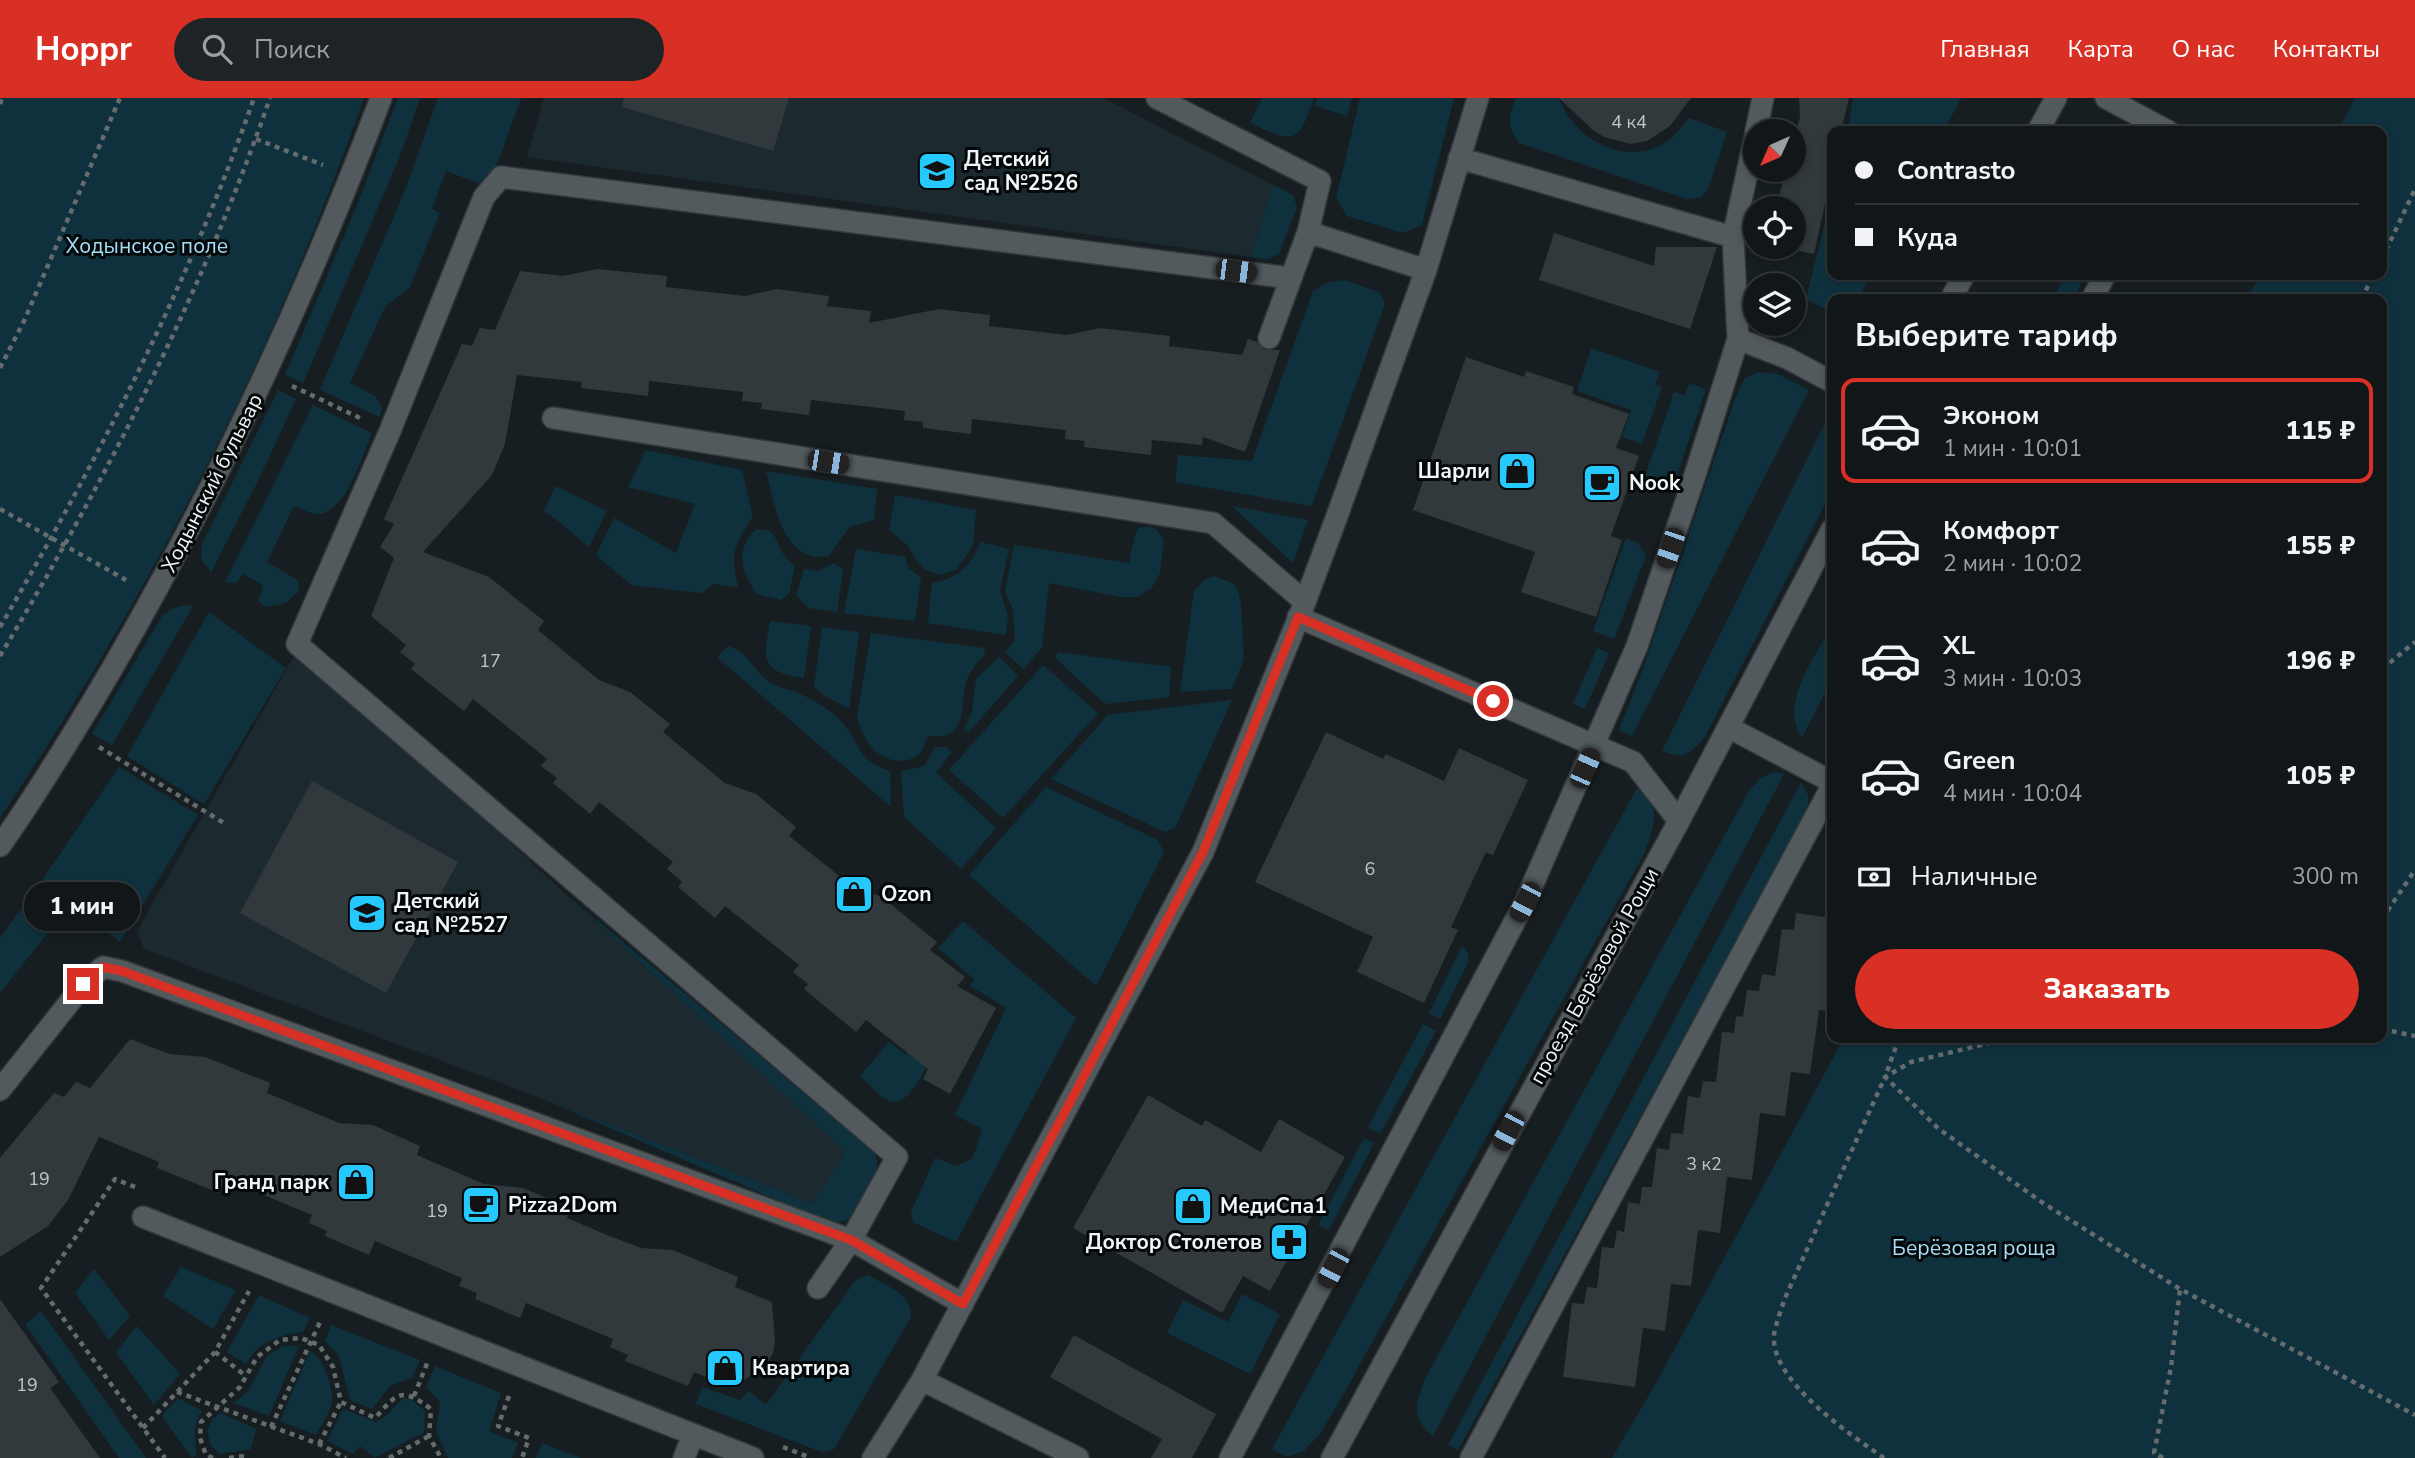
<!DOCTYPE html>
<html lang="ru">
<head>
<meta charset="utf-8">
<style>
  body { margin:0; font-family:"Nunito Sans",sans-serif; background:#1e2326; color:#f1f3f6; height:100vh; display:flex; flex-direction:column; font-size:26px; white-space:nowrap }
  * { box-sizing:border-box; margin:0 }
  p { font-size:23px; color:#9c9fa2 }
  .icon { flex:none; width:38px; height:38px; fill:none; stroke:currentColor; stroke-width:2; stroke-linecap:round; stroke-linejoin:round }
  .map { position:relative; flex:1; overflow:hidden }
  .sheet { position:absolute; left:1827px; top:196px; width:560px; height:749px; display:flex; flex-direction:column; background:#111619; border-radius:14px; box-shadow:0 4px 10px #0003,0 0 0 2px #303538 }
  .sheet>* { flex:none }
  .hud { position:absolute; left:1827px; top:28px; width:560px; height:154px; border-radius:14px; box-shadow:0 4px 10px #0003,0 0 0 2px #303538; display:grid; align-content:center; height:154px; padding:0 28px; background:#111619 }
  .needle { width:46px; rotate:225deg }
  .controls { position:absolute; left:1743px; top:21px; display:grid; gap:14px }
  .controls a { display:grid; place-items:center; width:63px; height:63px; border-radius:50%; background:#111619; box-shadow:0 4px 10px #0003,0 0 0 2px #303538; font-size:35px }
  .end { position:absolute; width:32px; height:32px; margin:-16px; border:9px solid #d93025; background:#fff; box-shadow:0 0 0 4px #fff }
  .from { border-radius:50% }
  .bubble { position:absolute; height:49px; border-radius:24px; background:#111619; box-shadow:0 4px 10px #0003,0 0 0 2px #303538; font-size:23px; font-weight:800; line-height:49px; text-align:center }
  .car { position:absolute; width:21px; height:42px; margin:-21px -10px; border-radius:9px; box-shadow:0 0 5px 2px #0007; background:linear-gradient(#222 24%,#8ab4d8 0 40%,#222 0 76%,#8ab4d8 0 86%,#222 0) }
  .hud b { display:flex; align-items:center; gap:24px; height:66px; font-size:26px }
  .hud b+b { border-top:2px solid #303538 }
  .hud i { width:18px; height:18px; background:#f1f3f6 }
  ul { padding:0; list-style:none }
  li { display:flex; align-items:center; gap:21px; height:105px; margin:0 14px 10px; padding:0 14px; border:4px solid transparent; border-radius:14px }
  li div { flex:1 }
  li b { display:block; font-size:26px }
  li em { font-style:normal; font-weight:800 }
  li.current { border-color:#d93025 }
  li>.icon { width:63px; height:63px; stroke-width:1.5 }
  h2 { padding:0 28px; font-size:32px; line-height:84px }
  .pay { display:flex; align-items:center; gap:18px; height:77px; padding:0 28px; font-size:26px }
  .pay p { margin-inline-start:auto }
  .primary-button { display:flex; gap:14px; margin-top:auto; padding:14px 28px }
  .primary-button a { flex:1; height:80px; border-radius:42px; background:#d93025; color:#fff; font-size:28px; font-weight:800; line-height:80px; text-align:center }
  header { display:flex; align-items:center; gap:42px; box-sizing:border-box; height:98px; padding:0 35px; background:#d93025; color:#fff }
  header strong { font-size:33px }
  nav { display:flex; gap:38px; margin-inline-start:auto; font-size:24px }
  .search { width:490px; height:63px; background:#1e2326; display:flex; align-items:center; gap:18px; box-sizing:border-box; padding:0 24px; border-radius:38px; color:#9c9fa2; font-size:26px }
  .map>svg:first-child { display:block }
</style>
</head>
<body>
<header>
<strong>Hoppr</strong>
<div class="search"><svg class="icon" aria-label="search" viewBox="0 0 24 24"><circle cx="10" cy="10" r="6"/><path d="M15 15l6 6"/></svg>Поиск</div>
<nav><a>Главная</a><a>Карта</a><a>О нас</a><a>Контакты</a></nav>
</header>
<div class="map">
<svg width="2415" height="1360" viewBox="0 0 2415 1360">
  <rect width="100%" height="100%" fill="#171e21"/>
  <path fill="#1c2a30" d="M544,0H1103L1273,87L1251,159L527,59Z
    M307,558L846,1054L813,1105L538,999L144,851L137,833L293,560Z"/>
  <path fill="#0f313e" d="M0,0H364C275,253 150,497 0,720Z
    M398,0H420L400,58L303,285L285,277L357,107Z
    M438,0H521L489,89L446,73L432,111L440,115L410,189L385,209L350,285L375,298L382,309L380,319L320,292L407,87Z
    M1262,0H1314C1298,48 1293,45 1250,25Z
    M1317,0H1352L1347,18L1315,8Z
    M1360,0H1454L1422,127L1403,135L1347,118L1336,100Z
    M1516,0H1559C1573,39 1621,68 1661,47C1673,41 1681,30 1689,20L1727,34L1708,91L1700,100L1687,101L1519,45C1507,28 1508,18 1516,0Z
    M1853,0H1961L1944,33H1848Z
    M2355,0H2415V1360H1612L1655,1287L1844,940H2382V201H2247L2260,177H2382V33H2338Z
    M1273,87L1293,97L1297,109L1279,156L1268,161L1251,159Z
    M1832,96V177H1871L1858,201H1832V215L1806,201Z
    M2066,177H2086L2073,201H2053Z
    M1344,182L1379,194L1385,206L1312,408L1175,384L1178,357L1252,363L1313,193L1326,185Z
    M1591,250L1660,274L1655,287L1662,289L1642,346L1622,339L1631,312L1577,293Z
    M1758,274L1778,276L1809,292L1632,638L1619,632L1644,568L1735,301L1744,281Z
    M1689,285L1706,291L1677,377L1659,386L1644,381L1674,294L1685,297Z
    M278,292L296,301L259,381L211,474L201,461L202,446Z
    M313,307L372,335C363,357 347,411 320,416C311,417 303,411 294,408L267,464L296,481L299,485L298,493L286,505L266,509L258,503L263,487L243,476L236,485L225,484Z
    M1832,311V393L1705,639C1690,657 1685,661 1662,653Z
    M646,352L742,372L753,419C734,445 730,457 738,489L713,486L702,495L631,487L596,457L614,420L676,455L695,406L628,389Z
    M766,373L877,391L874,422L849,429L829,458C782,466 775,406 766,373Z
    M556,388L607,413L589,449L544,412Z
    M895,397L976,412L973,447L957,471L940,477L926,472L916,462L908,448L889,432Z
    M1232,408L1308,422L1293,465Z
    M1148,428L1157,432L1164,442L1160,475L1151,491L1137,499H1120L1049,485L1042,550L1023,571L1005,554L1015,542L1013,512L1005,493L1014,447L1129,465L1135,437L1139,430Z
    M757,431C775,431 775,440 782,454C785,459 790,464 795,468L789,495L781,502L757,496C742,475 733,450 757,431Z
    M1626,440L1638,445L1646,458L1614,541L1593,533Z
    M980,444L1009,451L1000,492L1008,518L1006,537L928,525L932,485C957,481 972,468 980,444Z
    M856,451L905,459L909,471L921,479L915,523L844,515Z
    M834,465L843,472L837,514L808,510L796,497L804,471L818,473Z
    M1213,478L1233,485L1238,492L1241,507L1244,561L1232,591L1180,594L1194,493L1203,483Z
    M186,507L193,508L112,647L92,636L162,518L173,510Z
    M209,514L286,570L204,706L127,658Z
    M770,523L811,528L804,580C760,574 763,561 770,523Z
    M1832,527V581L1802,640C1778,606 1816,558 1832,527Z
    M822,529L859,534L849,611L822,596L814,589Z
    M871,535L984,550L985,556C977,564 970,573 966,584C959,609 970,643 928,638C926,643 924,650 921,654C918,658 913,661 907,662C880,667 863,643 857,619Z
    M728,548C748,553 753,572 768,583C777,590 788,591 798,595C812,601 828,610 839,621C861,644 854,661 890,673L891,709L717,559Z
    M1597,550L1609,555L1585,611L1573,606Z
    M1058,554L1171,569L1169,599L1105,606L1055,560Z
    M999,559L1018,578L969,634L964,632L972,613L976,581Z
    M1043,567L1098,615L1003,720L949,672Z
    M1232,602L1175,730L1165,734L1051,681L1108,617Z
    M935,649H946L952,654L936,675L996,730L961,771L904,719L901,673L924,668Z
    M119,669L198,717L120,844L76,810L63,826L57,823L0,895V840L43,781Z
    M1773,674L1784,676L1433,1338C1409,1318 1416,1305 1426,1279L1750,691L1761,680Z
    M1801,684L1808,697V711L1458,1352L1448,1347Z
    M1046,689L1158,742L1164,754L1096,888L969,777Z
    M1637,690C1664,710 1653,729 1644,756L1339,1304L1320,1336L1304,1353L1286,1359L1272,1351Z
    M567,797L876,1055L877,1071L849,1121L833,1126L538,999L813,1105L846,1054Z
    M963,823L1076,920L956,1144L913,1124L911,1114L935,1060L957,1068L973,1060L982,1031L955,1017L1006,910L970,888L974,881L938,850Z
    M1462,848L1468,855L1469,863L1440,921L1429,915Z
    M1423,926L1436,933L1380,1036L1368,1029Z
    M925,937L934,955C925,970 908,1015 886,1001C877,996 869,986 860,978L889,944L906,957Z
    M1364,1040L1374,1045L1329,1132L1318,1127Z
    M181,1169L236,1192L213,1231L163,1198Z
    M94,1171L130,1218L109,1242L75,1195Z
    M867,1177C885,1187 913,1196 911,1219L834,1351L822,1354L696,1306L702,1289L740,1302L749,1293L766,1307L855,1183Z
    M1242,1196L1280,1216L1250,1276L1167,1235L1183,1202L1228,1224Z
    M259,1197L310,1220L303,1234C279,1237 259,1243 246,1266L227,1254Z
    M41,1213L146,1360H119L25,1226Z
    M331,1227L420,1262L412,1280L391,1287L372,1311L350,1302L339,1258L325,1243Z
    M137,1228L180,1276L154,1307L116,1254Z
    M283,1248H299L269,1318L234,1305L248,1293L267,1258Z
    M310,1253C323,1259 333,1288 332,1302C332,1312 321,1327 316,1337L280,1323Z
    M435,1268L501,1295L489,1333L518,1345L512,1360H448L436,1334L440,1304L426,1289Z
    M178,1300L202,1313C193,1327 194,1341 197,1357L192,1360L162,1318Z
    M404,1300L412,1302L425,1313L424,1334L375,1360L360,1348L353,1356L327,1343L343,1311L376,1324C387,1320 394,1307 404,1300Z
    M221,1315L256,1331L251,1351L219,1356L210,1346L207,1332L213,1320Z
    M542,1345L581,1360H536Z"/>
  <path fill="#31393c" d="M624,0H789L773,53L622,9Z
    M1559,0H1691L1670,28L1647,43L1631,46L1604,39L1593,32Z
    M1799,0H1849L1841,33H1832V74L1814,156L1781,149H1794V110H1776L1786,72H1794V42L1800,19Z
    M1554,135L1654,168L1656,149H1717L1690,231L1539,182Z
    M597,171L667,178L666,189L745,198L777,191L829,198L827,208L871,213L869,225L939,211L990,217L989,228L1067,237L1100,230L1170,238L1169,248L1242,257L1248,241L1257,244L1265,252H1280L1245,354L1203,339L1202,347L1152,342L1151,357L1084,349L1085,343L1065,341L1066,332L972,321L971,336L923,330V324L904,322L905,313L811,302L809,317L761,311L762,305L742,303L743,294L649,283L648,298L581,290L582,284L517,277L505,346L492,377L423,454L489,479L544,523L538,532L599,582L630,594L670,626L663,634L725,685L756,696L796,729L789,738L823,765L852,788L882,799L937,844L930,852L965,879L957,888L996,910L950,996L923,981L928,971L866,922L856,934L804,891L808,886L793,874L799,867L725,808L715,820L678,789L682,784L667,771L673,764L599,704L590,716L553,685L557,680L541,668L547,661L473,601L464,613L411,571L415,566L400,554L406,547L371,518L394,460L380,449L394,426L384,421L462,246L472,248L480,230L495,232L520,173L563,178Z
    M1466,259L1524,279L1526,273L1574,289L1572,296L1629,316L1616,350L1639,358L1611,438L1622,442L1596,519L1521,494L1535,454L1413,412Z
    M1326,634L1383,661L1386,656L1444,683L1459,650L1528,682L1493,757L1486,754L1451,829L1458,832L1424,905L1357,874L1373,839L1255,784Z
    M312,683L458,764L386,895L240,815Z
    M1796,815L1832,820V913L1819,912L1810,976L1791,974L1785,1018L1760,1015L1752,1082L1727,1079L1720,1135L1698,1132L1691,1188L1671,1186L1665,1233L1643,1230L1635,1289L1563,1279L1572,1205L1584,1206L1587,1189L1597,1190L1602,1149L1614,1150L1617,1132L1624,1134L1628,1104L1640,1106L1642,1089H1652L1657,1050L1669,1052L1671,1035L1683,1036L1688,998L1700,1000L1703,983L1716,984L1722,934L1734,935L1736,918L1743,919L1747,892L1759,893L1762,876L1775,878L1782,831L1794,832Z
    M130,941L170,956L205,959L270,985L267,995L339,1025L373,1027L420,1048L417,1057L484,1086L523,1090L571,1110L567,1120L607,1137L641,1150L673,1152L738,1179L735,1189L772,1204L775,1245L773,1255L768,1264L734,1290L694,1274L688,1288L625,1263L628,1257L610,1249L613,1241L526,1205L520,1220L475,1201L477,1195L459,1188L462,1180L375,1143L369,1157L325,1138L327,1133L309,1125L312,1117L225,1081L219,1095L157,1070L159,1064L99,1039L68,1102L48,1128L0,1159V1060L54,995L64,999L76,984L90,990Z
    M1148,997L1202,1028L1205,1022L1261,1054L1279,1021L1345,1059L1270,1193L1243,1178L1222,1215L1073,1130Z
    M0,1201L59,1284L50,1290L100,1360H0Z
    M1074,1237L1216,1316L1192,1360H1151L1162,1341L1050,1279Z"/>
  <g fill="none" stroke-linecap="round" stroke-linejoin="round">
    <g stroke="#33373a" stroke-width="24">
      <path id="minor" d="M1157,0L1320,83L1308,134L1426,172
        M2106,0L2168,33
        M1756,33L1763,0
        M2038,33L2056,0
        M1755,39L1733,139L1738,241L1787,260L1832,284
        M1459,60L1733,139
        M1951,201L1964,177
        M2092,201L2105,177
        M1269,240L1308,134
        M553,320L1213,425L1305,504
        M1298,519L1633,664L1679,723
        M1728,629L1832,684
        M0,748C41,690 77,630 113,569C219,386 306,198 381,0
        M0,992L84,886L103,869L122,873L851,1142L818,1190
        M143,1119L753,1360
        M963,1206L851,1142L897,1059L297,546L390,333L484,99L501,79L1291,180
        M922,1282L1078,1360
        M684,1360L693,1337
        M873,1360L922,1282L1203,754L1305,504L1337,418L1426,172L1478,0
        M1230,1360L1525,804L1637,548L1695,377L1738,241
        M1332,1360L1679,723L1832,431
        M1471,1360L1832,688"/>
    </g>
    <path stroke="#656c6e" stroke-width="4.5" stroke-dasharray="5 5" stroke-linecap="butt" d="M0,6L2,0
      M256,41L323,67
      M2382,161L2415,91
      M2361,201L2374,177
      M0,270L24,223L120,0
      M292,288L360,320
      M0,411L126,482
      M0,529C99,360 189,185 254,0
      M0,558C106,381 202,196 270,0
      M2382,571L2415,544
      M99,649L224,725
      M2382,821L2415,772
      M2382,931L2415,938
      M1899,940L1885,979L1939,1031L2043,1105L2180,1191L2415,1317
      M135,1089L115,1081L41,1190L165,1360
      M215,1254L246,1278
      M177,1294L319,1346L346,1360
      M414,1298L428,1263
      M509,1298L498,1328L529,1340L522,1360
      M271,1329L321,1222
      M143,1330L215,1254L249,1193
      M319,1346L341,1304
      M783,1349L811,1360
      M213,1360L206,1357L200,1340L201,1324L240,1289L257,1259L280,1242L301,1240L319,1247L333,1269L341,1304L375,1320C398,1294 402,1289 431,1311L429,1338L441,1360
      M229,1360L244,1358L247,1360
      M389,1360L429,1338
      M1884,1360C1851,1337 1770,1283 1774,1237C1776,1225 1781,1212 1785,1200L1885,979L1911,964L2010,940
      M2163,1360L2154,1355L2171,1269L2180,1191"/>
    <use href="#minor" stroke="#525a5e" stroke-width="21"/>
  </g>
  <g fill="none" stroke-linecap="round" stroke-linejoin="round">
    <path stroke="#d93025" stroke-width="9" d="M83,886L103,869L122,873L851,1142L963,1206L1203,754L1298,519L1493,603"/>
  </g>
  <defs>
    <g id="school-square" transform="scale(2.0125)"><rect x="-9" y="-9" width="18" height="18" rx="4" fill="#26c9fe" stroke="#050809"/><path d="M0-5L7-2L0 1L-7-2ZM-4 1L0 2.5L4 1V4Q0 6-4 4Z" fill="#111"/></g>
    <g id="shop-square" transform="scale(2.0125)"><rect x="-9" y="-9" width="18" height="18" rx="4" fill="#26c9fe" stroke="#050809"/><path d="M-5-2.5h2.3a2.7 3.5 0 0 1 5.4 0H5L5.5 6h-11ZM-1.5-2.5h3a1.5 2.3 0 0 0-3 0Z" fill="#111"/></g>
    <g id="cafe-square" transform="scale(2.0125)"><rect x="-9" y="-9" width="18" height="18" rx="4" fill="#26c9fe" stroke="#050809"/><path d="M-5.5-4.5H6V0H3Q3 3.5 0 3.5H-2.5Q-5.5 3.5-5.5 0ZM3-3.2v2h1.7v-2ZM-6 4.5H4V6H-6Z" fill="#111"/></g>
    <g id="pharmacy-square" transform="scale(2.0125)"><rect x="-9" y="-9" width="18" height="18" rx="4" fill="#26c9fe" stroke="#050809"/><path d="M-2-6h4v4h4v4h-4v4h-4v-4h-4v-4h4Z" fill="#111"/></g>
  </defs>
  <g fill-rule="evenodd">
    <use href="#school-square" x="937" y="73"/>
    <use href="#shop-square" x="1517" y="373"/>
    <use href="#cafe-square" x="1602" y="385"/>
    <use href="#shop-square" x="854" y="796"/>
    <use href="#school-square" x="367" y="815"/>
    <use href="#shop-square" x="356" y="1084"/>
    <use href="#cafe-square" x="481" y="1107"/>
    <use href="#shop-square" x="1193" y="1108"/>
    <use href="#pharmacy-square" x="1289" y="1144"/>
    <use href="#shop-square" x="725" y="1270"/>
  </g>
  <g text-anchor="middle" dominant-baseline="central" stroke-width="6" stroke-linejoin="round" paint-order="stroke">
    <g font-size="18" fill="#c0c6c8">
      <text x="1629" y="24">4 к4</text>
      <text x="490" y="563">17</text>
      <text x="1370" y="771">6</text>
      <text x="1704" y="1066">3 к2</text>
      <text x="39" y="1081">19</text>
      <text x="437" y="1113">19</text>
      <text x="27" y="1287">19</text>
    </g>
    <g font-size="21" font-weight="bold" fill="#f0f5f7" stroke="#050809" text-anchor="start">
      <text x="964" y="61">Детский<tspan x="964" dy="24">сад №2526</tspan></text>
      <text x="1490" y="373" text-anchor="end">Шарли</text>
      <text x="1629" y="385">Nook</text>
      <text x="881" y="796">Ozon</text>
      <text x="394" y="803">Детский<tspan x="394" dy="24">сад №2527</tspan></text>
      <text x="329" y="1084" text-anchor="end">Гранд парк</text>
      <text x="508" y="1107">Pizza2Dom</text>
      <text x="1220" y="1108">МедиСпа1</text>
      <text x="1262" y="1144" text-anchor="end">Доктор Столетов</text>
      <text x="752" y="1270">Квартира</text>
    </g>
    <g font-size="21" fill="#a5dff8" stroke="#050809">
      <text x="147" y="148">Ходынское поле</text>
      <text x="1974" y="1150">Берёзовая роща</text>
    </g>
    <g font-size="21" fill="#f0f5f7" stroke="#050809">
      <text transform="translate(212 385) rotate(-63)">Ходынский бульвар</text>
      <text transform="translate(1594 878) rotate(-61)">проезд Берёзовой Рощи</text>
    </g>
  </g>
</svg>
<div class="controls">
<a><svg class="needle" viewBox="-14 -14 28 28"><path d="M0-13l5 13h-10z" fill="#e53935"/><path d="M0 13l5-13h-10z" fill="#9c9fa2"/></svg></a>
<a><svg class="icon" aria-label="locate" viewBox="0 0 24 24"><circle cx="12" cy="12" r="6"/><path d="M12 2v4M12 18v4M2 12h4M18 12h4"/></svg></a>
<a><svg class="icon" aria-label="layers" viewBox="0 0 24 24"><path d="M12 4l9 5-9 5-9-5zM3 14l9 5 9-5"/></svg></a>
</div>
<i class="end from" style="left:1493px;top:603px"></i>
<i class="end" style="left:83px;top:886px"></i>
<div class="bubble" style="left:24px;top:784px;width:116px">1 мин</div>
<i class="car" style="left:1236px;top:173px;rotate:97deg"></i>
<i class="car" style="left:828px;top:364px;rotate:99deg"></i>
<i class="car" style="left:1670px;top:450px;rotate:199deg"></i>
<i class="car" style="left:1585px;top:670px;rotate:24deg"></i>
<i class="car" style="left:1525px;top:804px;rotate:208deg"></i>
<i class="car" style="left:1508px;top:1033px;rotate:208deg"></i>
<i class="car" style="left:1333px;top:1170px;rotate:208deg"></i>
<div class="hud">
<b><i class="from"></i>Contrasto</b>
<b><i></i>Куда</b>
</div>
<section class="sheet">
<h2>Выберите тариф</h2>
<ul>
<li class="current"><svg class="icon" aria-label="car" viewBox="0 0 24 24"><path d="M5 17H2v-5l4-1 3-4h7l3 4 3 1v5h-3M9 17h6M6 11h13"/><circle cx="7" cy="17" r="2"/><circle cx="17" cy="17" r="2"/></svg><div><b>Эконом</b><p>1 мин · 10:01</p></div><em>115 ₽</em></li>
<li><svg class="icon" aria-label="car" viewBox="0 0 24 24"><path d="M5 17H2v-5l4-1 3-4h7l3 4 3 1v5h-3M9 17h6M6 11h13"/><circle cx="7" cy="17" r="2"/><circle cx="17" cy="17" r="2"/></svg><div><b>Комфорт</b><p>2 мин · 10:02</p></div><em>155 ₽</em></li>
<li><svg class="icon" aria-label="car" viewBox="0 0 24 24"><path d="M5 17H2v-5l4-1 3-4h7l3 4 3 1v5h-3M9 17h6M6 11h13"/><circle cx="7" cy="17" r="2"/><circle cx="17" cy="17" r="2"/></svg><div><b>XL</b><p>3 мин · 10:03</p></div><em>196 ₽</em></li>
<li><svg class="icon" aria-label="car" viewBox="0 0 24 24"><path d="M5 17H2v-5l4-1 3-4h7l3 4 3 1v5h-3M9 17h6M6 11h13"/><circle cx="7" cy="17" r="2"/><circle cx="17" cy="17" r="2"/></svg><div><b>Green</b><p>4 мин · 10:04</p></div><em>105 ₽</em></li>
</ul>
<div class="pay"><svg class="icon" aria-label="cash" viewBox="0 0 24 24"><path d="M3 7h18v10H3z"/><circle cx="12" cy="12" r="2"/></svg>Наличные<p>300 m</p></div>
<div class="primary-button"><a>Заказать</a></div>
</section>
</div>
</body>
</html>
